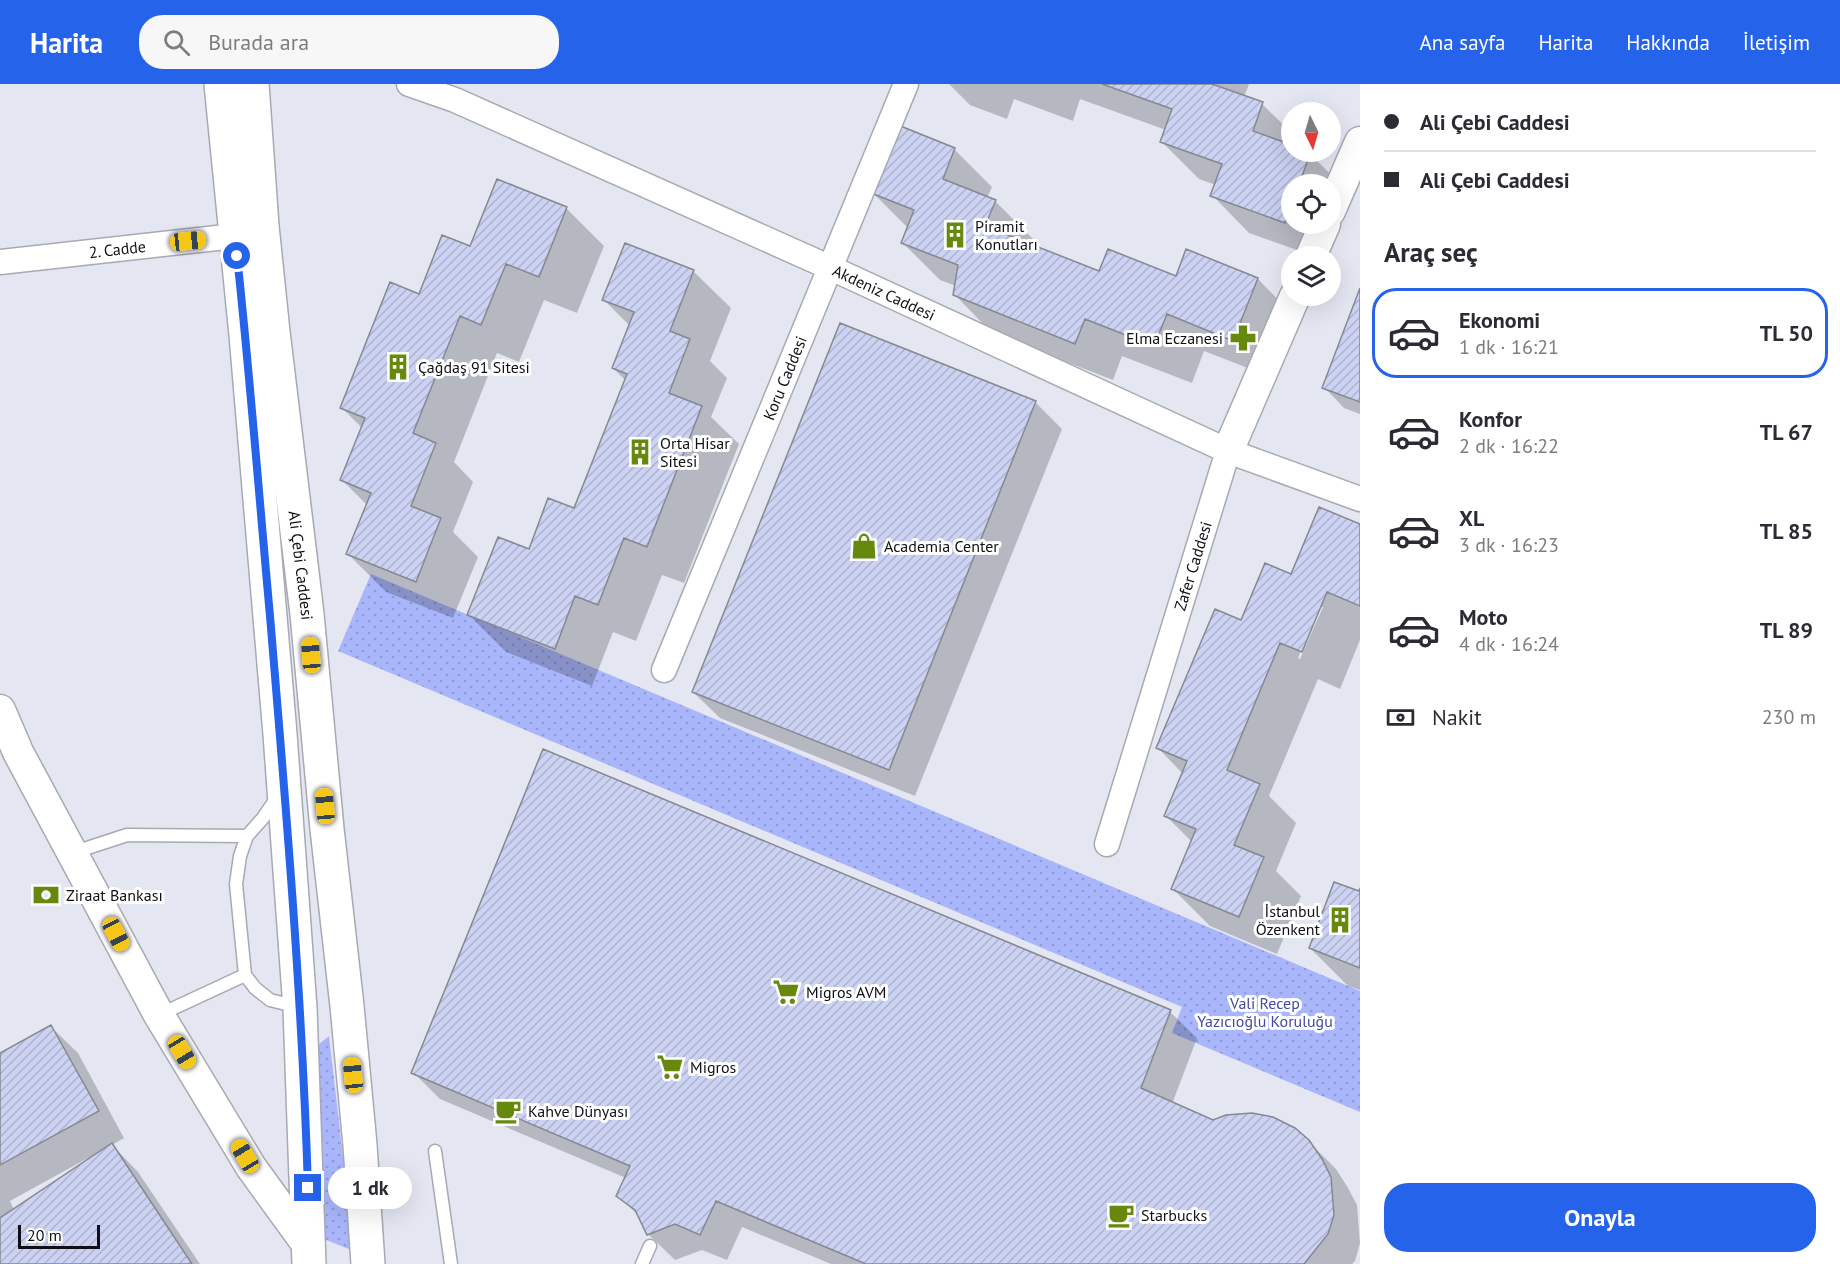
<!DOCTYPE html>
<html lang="tr">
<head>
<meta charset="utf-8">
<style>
  body { margin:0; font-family:"PT Sans",sans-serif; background:#f7f7f7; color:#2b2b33; height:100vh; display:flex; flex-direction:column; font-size:22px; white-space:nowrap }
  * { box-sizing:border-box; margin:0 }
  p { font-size:20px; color:#7c7c81 }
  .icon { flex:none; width:33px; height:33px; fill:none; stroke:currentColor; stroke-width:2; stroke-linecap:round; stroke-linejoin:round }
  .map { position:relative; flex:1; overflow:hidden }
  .side { display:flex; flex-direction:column; background:#fff; width:480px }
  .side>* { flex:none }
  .top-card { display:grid; align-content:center; height:132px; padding:0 24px; background:#fff }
  .needle { width:39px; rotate:175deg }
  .tools { position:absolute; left:1281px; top:18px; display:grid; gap:12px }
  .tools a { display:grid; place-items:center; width:60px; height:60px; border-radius:50%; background:#fff; box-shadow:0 6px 24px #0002; font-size:30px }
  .scale { position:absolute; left:18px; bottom:15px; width:82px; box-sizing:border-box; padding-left:6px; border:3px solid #101014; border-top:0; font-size:16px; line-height:21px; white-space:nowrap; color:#101014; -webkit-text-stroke:4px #fff; paint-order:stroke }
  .end { position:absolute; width:27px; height:27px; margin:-14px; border:8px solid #2563eb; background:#fff; box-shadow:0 0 0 3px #fff }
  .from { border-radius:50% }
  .bubble { position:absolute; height:42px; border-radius:21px; background:#fff; box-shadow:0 6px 24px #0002; font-size:20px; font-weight:800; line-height:42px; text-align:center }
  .car { position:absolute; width:18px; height:36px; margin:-18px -9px; border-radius:8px; box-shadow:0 0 4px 2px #0007; background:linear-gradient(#f5c518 24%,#345 0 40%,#f5c518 0 76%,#345 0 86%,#f5c518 0) }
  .top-card b { display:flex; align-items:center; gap:21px; height:57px; font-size:22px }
  .top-card b+b { border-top:2px solid #e1e1e2 }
  .top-card i { width:15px; height:15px; background:#2b2b33 }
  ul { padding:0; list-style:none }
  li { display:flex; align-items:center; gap:18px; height:90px; margin:0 12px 9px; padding:0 12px; border:3px solid transparent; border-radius:24px }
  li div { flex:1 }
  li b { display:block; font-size:22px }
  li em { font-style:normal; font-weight:800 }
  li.active { border-color:#2563eb }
  li>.icon { width:54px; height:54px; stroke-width:1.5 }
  h2 { padding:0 24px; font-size:27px; line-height:72px }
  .pay { display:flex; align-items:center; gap:15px; height:66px; padding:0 24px; font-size:22px }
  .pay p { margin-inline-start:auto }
  .cta { display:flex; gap:12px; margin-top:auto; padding:12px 24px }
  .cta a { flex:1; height:69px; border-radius:24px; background:#2563eb; color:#fff; font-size:24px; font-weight:800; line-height:69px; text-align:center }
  header { display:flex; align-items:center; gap:36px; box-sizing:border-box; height:84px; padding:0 30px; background:#2563eb; color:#fff }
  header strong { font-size:28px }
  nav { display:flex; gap:33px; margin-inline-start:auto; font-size:21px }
  .search { width:420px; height:54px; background:#f7f7f7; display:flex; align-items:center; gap:15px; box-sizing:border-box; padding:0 21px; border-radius:24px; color:#7c7c81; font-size:22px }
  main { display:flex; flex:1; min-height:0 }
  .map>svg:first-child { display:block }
</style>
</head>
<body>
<header>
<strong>Harita</strong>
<div class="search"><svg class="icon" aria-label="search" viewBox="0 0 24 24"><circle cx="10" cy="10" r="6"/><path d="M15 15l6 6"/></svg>Burada ara</div>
<nav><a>Ana sayfa</a><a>Harita</a><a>Hakkında</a><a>İletişim</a></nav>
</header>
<main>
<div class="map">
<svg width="1360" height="1180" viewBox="0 0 1360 1180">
  <defs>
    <pattern id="grass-dots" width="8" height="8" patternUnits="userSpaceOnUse" patternTransform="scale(1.5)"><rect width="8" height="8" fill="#a9b6fb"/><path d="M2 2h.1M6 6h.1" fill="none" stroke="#909bd6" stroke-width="1.8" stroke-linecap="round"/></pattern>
    <pattern id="building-hatch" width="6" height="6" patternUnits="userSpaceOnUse" patternTransform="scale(1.5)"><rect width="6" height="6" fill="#cbd2f2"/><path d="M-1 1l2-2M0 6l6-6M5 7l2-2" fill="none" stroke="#adb3cf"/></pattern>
  </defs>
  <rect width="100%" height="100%" fill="#e4e7f2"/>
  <path fill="url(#grass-dots)" d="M371,490L1360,907V1028L1172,949L1182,923L338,567Z
    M329,952L354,1167L321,1154L313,965Z"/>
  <path fill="#0003" fill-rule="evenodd" d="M949,0H1249L1244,13L1262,20L1292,49V68H1305L1310,70L1348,107L1314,172L1249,149L1212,111L1216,101L1199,95L1162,58L1166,46L1080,15L1073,37L1014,15L1007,35L970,21ZM1292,100H1330V140H1292Z
    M954,65L992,103L987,114L995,117L1033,155L1030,162L1100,189L1177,194L1187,167L1258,195L1295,233L1271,293L1204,267L1192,299L1122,272L1113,296L992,249L955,211L956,202L940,196L902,158L908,144L872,108Z
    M566,124L604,162L577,229L544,216L519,278L497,269L454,378L473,398L453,448L478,473L453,534L386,508L348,470L368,422L342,396L362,344L342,324L419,212L470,164Z
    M693,187L731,224L710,277L727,294L711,333L739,360L684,499L662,491L636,557L613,548L592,602L506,568L469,531L530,467L575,426L626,297L613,284L630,242L604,216Z
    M1360,208V330L1344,324L1324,303Z
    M1035,318L1062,345L915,712L720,634L693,608Z
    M1320,425L1360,442V556L1340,605L1318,595L1269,712L1296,739L1276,787L1301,812L1277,870L1210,842L1173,805L1192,758L1166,732L1183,690L1158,664L1242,538L1291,491ZM1319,523H1323L1300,575L1298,574Z
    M544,667L1170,928L1197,954L1172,1020L1213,1038L1308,1057L1336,1085L1348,1104L1357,1121L1360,1159L1355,1177L1352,1180H831L742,1143L727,1176L702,1166L675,1176L648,1150L641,1134L618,1112L626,1094L440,1015L413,988Z
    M1360,808V906L1348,902L1310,864Z
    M51,943L78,969L124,1054L112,1061L138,1088L200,1180H0V971ZM88,1074L89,1076L14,1126L10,1117Z"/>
  <path fill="url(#building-hatch)" stroke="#858891" stroke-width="1.5" d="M1102,0H1212L1263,18L1253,47L1292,61V68H1311L1299,100H1292V122L1285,139L1210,112L1222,80L1160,58L1172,25Z
    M898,41L955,64L943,95L996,116L985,142L1099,187L1108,165L1176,192L1186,165L1258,194L1233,257L1167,230L1154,262L1085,235L1075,260L953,211L958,181L901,159L914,126L871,109Z
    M497,95L567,123L539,193L506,180L481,241L460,232L413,349L436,359L411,422L441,434L416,498L346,470L371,409L340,396L365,334L340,324L390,198L419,210L442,151L470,162Z
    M625,159L694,186L670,247L690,255L669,309L702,322L647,463L624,454L598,521L575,512L555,565L467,531L498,453L529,465L548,414L574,424L627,290L612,284L634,228L602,216Z
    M1360,204V318L1322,304Z
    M840,239L1036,317L889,686L692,608Z
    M1319,423L1360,440V522L1327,508L1302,568L1280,559L1227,686L1260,700L1234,761L1264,773L1239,833L1171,805L1196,745L1164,732L1187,677L1156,664L1215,525L1241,536L1265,479L1291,490Z
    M543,665L1171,926L1141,1004L1213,1036L1226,1031L1252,1029L1273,1033L1295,1044L1309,1056L1322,1075L1331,1093L1334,1131L1328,1150L1304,1180H866L716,1117L700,1151L675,1140L647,1151L635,1126L616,1112L630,1082L411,989Z
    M1334,798L1359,807L1360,804V884L1309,864Z
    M51,941L99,1027L0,1081V969Z
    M112,1059L192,1180H0V1134Z"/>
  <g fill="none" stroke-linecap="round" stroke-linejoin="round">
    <g stroke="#a7a9b3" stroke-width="15">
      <path id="service" d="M278,712L263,734L247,752L240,772L236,800L245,891L255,904L270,916L298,923
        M72,769L127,751L247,752
        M159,931L245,891
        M435,1067L451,1180
        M642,1180L650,1162"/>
    </g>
    <g stroke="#a7a9b3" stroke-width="27">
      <g id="minor">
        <path id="s1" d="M409,0L455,16L831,184L1228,367L1360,415"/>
        <path id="s2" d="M0,178L235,152"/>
        <path id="s3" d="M664,586L906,0"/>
        <path id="s4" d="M1107,760L1228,367"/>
      </g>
    </g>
    <g stroke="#a7a9b3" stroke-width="33">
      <path id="tertiary" d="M1330,127L1360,58
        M1311,172L1325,140
        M1228,367L1295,212
        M0,626L18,668L159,931L251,1083L309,1163"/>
    </g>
    <g stroke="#a7a9b3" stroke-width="36">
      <g id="secondary">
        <path d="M221,0L246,251L280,650L300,924L309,1180"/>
        <path id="s5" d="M252,0L262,142L273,248L307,530L327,745L347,922L360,1061L368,1180"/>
      </g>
    </g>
    <use href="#service" stroke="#fff" stroke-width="12"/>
    <use href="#minor" stroke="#fff" stroke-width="24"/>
    <use href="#tertiary" stroke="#fff" stroke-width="30"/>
    <use href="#secondary" stroke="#fff" stroke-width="33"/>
  </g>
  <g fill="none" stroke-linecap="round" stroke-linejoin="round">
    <path stroke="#2563eb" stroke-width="8" d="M237,172C250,292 259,412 270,532C286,723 302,913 308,1104"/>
  </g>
  <defs>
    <g id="building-bare" transform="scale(2.07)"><path d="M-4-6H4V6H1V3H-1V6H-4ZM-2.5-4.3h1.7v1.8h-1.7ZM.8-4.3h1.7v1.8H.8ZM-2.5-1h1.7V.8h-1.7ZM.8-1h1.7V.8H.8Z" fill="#66890d" stroke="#fff" stroke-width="2.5" paint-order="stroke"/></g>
    <g id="pharmacy-bare" transform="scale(2.07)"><path d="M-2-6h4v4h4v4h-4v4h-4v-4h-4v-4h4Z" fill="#66890d" stroke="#fff" stroke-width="2.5" paint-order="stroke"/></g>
    <g id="shop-bare" transform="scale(2.07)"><path d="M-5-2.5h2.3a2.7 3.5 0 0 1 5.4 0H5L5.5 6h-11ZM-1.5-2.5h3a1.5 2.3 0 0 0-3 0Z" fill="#66890d" stroke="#fff" stroke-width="2.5" paint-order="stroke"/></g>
    <g id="bank-bare" transform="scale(2.07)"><path d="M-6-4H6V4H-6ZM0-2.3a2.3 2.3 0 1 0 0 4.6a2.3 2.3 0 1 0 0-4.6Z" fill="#66890d" stroke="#fff" stroke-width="2.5" paint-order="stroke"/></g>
    <g id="supermarket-bare" transform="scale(2.07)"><path d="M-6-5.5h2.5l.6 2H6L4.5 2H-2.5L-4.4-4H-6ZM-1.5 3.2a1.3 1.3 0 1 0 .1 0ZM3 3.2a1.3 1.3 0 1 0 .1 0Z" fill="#66890d" stroke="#fff" stroke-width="2.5" paint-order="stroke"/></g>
    <g id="cafe-bare" transform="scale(2.07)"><path d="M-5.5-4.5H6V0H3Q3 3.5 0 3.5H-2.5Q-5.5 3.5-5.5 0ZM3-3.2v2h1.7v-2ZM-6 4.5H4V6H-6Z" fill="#66890d" stroke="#fff" stroke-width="2.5" paint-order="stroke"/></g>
  </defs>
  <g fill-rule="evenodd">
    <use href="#building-bare" x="955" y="151"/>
    <use href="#pharmacy-bare" x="1243" y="254"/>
    <use href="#building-bare" x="398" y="283"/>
    <use href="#building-bare" x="640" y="368"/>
    <use href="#shop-bare" x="864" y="462"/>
    <use href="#bank-bare" x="46" y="811"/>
    <use href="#building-bare" x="1340" y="836"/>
    <use href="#supermarket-bare" x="786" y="908"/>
    <use href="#supermarket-bare" x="670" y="983"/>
    <use href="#cafe-bare" x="508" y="1027"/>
    <use href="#cafe-bare" x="1121" y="1131"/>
  </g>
  <g text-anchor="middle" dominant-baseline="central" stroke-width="6" stroke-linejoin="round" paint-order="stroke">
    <g font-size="16" fill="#101014" stroke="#fff" text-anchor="start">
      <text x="975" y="142">Piramit<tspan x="975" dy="18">Konutları</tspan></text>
      <text x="1223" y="254" text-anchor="end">Elma Eczanesi</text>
      <text x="418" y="283">Çağdaş 91 Sitesi</text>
      <text x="660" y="359">Orta Hisar<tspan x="660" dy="18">Sitesi</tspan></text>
      <text x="884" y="462">Academia Center</text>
      <text x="66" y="811">Ziraat Bankası</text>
      <text x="1320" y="827" text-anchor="end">İstanbul<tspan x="1320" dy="18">Özenkent</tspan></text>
      <text x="806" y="908">Migros AVM</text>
      <text x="690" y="983">Migros</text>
      <text x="528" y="1027">Kahve Dünyası</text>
      <text x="1141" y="1131">Starbucks</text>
    </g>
    <g font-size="16" fill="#101014" stroke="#fff">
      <text stroke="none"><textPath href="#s2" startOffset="118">2. Cadde</textPath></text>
      <text stroke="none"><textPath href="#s1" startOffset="519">Akdeniz Caddesi</textPath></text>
      <text stroke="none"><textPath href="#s3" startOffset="316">Koru Caddesi</textPath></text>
      <text stroke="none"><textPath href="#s5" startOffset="484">Ali Çebi Caddesi</textPath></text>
      <text stroke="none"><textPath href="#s4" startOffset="291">Zafer Caddesi</textPath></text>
    </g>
    <g font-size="16" fill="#4249a2" stroke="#fff">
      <text x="1265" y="919">Vali Recep<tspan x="1265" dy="18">Yazıcıoğlu Koruluğu</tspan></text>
    </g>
  </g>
</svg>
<div class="tools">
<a><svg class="needle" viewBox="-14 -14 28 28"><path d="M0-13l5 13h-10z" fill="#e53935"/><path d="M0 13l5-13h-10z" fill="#7c7c81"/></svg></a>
<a><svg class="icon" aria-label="locate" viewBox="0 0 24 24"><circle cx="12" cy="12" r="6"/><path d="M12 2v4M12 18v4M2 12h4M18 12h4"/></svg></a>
<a><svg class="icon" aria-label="layers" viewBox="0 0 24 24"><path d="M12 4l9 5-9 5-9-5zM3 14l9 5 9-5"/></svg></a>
</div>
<div class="scale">20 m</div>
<i class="end from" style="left:237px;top:172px"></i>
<i class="end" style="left:308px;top:1104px"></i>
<div class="bubble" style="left:328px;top:1083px;width:84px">1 dk</div>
<i class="car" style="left:188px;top:157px;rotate:84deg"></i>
<i class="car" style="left:311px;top:571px;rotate:355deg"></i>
<i class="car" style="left:325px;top:722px;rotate:355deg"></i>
<i class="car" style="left:116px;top:850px;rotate:152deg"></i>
<i class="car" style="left:182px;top:968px;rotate:149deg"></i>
<i class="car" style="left:353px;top:991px;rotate:354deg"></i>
<i class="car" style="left:245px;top:1072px;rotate:329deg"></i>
</div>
<section class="side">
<div class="top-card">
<b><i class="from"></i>Ali Çebi Caddesi</b>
<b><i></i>Ali Çebi Caddesi</b>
</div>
<h2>Araç seç</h2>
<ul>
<li class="active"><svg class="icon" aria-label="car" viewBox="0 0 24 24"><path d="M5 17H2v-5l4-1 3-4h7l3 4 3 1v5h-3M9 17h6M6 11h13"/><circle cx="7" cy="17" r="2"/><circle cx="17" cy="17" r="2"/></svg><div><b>Ekonomi</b><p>1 dk · 16:21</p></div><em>TL 50</em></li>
<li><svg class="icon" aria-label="car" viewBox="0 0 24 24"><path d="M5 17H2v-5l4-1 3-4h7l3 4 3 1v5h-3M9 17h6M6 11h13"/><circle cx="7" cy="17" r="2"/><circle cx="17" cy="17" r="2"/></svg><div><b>Konfor</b><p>2 dk · 16:22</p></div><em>TL 67</em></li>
<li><svg class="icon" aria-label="car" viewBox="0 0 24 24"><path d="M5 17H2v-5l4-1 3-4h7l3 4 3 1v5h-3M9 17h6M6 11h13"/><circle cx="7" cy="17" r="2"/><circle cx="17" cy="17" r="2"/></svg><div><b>XL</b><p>3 dk · 16:23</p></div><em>TL 85</em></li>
<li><svg class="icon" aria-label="car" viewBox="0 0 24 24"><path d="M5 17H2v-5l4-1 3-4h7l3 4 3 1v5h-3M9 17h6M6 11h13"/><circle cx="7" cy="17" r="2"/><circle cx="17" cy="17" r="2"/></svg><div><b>Moto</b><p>4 dk · 16:24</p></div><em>TL 89</em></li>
</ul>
<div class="pay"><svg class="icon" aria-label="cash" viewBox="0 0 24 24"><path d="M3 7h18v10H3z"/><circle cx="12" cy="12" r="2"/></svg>Nakit<p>230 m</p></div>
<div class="cta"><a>Onayla</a></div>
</section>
</main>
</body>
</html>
